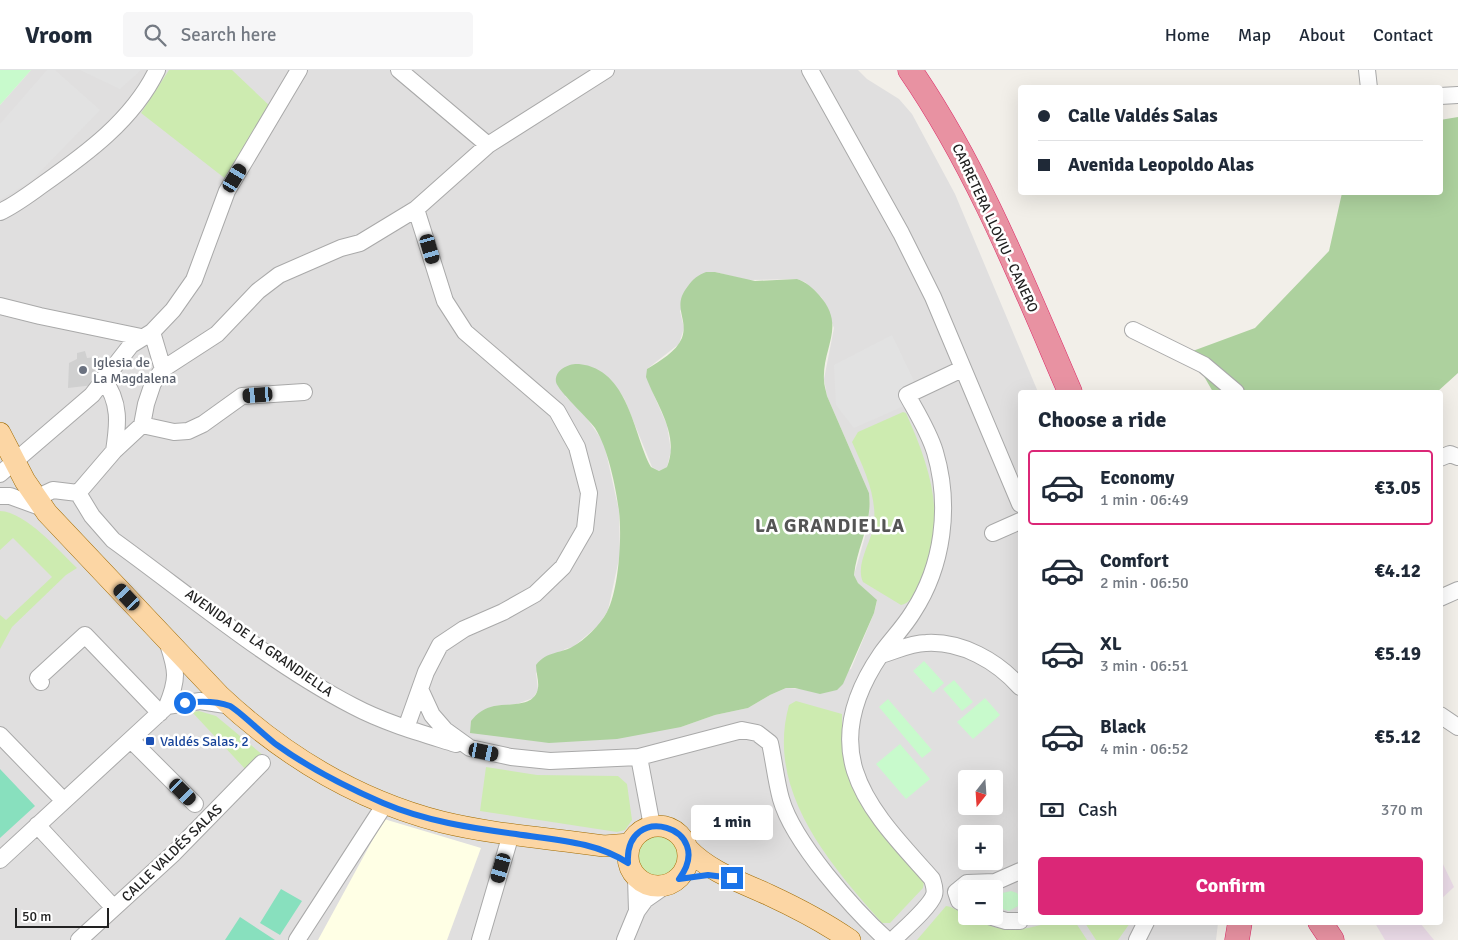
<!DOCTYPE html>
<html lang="en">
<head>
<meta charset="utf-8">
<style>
  body { margin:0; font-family:Signika,sans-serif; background:#f6f6f7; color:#1f2937; height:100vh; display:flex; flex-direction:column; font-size:19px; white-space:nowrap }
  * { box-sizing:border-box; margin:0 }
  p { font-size:16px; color:#747a83 }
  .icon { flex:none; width:28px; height:28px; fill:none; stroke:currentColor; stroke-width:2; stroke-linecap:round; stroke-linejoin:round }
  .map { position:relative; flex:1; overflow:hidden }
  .sheet { position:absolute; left:1018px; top:320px; width:425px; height:535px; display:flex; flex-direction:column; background:#fff; border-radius:5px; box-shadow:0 5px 20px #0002 }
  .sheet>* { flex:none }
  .banner { position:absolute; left:1018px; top:15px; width:425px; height:110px; border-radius:5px; box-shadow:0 5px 20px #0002; display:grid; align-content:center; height:110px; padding:0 20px; background:#fff }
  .needle { width:32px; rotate:197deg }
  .controls { position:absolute; left:958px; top:700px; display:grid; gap:10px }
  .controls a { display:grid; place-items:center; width:45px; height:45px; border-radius:5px; background:#fff; box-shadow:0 5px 20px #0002; font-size:25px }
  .scale { position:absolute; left:15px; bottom:12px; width:94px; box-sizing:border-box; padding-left:5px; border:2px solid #222; border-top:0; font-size:14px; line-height:18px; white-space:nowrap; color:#222; -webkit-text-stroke:4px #fff; paint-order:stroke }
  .end { position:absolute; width:22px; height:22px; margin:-11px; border:6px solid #1a73e8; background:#fff; box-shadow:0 0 0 2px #fff }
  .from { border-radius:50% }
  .bubble { position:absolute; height:35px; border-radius:5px; background:#fff; box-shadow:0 5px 20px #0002; font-size:16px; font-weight:700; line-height:35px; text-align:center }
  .car { position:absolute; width:15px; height:30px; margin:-15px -8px; border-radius:6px; box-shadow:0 0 4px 1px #0007; background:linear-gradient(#222 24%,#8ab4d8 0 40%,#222 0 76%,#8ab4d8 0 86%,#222 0) }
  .banner b { display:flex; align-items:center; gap:18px; height:48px; font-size:19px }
  .banner b+b { border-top:1px solid #e0e1e3 }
  .banner i { width:12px; height:12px; background:#1f2937 }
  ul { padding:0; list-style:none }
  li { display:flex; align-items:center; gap:15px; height:75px; margin:0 10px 8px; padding:0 10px; border:2px solid transparent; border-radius:5px }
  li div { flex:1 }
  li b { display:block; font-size:19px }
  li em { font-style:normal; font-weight:700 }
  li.selected { border-color:#db2777 }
  li>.icon { width:45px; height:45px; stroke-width:1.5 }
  h2 { padding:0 20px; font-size:22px; line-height:60px }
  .pay { display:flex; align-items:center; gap:12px; height:55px; padding:0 20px; font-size:19px }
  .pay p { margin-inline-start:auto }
  .cta { display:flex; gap:10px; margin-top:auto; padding:10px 20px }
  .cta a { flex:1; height:58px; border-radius:5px; background:#db2777; color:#fff; font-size:20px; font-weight:700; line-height:58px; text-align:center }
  header { display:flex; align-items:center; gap:30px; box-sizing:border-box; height:70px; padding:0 25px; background:#fff; border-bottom:1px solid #e0e1e3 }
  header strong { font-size:24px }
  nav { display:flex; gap:28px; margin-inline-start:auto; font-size:18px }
  .search { width:350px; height:45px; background:#f6f6f7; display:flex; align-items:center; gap:12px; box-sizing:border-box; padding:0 18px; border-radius:5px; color:#747a83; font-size:19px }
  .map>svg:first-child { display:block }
</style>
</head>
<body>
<header>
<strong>Vroom</strong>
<div class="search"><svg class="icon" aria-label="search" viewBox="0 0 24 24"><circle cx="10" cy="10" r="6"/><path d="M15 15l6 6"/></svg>Search here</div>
<nav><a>Home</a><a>Map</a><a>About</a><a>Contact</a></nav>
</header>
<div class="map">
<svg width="1458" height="870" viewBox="0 0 1458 870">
  <rect width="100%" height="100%" fill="#f2efe9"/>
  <path fill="#e0dfdf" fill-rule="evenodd" d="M31,0H858L867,9L899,29L912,44L955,124L1038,322H1020V852L1218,853L1216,870H0V35ZM706,202H715L747,210L797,209L805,212L822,228L834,258L824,309L827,326L869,423L870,431L868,456L854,505L858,513L877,531L874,543L851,599L803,619L786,618L770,625L748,638L715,645L681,657L492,636L517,634L533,628L538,620L536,603L565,579L573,577L599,555L608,540L620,484L619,441L604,373L584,344L565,326L596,299L609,309L624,328L652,397L659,401L667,397L671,381L667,355L653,323L647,299L679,274L684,258L680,241ZM966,709H994V736H966ZM966,764H994V791H966ZM966,819H994V846H966Z"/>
  <path fill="#ebdbe8" d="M1440,788L1454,817L1440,830Z
    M1375,853H1420L1434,870H1385Z"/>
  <path fill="#ffffe5" d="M384,749L481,778L447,870H318Z"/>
  <path fill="#d0d0d0" d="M85,281L87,288L99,287V307L94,315L68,318L69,293L77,289V283Z"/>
  <path fill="#cdebb0" d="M169,0H232L272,38L227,110L141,43Z
    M903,342L906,343C931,399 949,453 919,513C915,521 912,533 901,535L863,512C855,495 871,472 874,455C877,425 864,399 852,372L858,362Z
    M0,441C26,442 59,481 77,498L66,505L12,557L0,579V545L6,550L52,507L13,468L0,480Z
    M796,631L842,644V672L851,714L862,735L884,766L924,812L923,818L890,853H882C830,794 765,721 789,635Z
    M199,641L216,646L264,686L247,701L192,642Z
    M486,697L537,705L618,706L627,714L632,750L625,760L617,762L480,741Z
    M637 787a22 22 0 1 1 44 0a22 22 0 1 1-44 0Z
    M946,836C953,836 984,856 999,858C1022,862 1032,856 1052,853C1060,851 1068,853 1076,853L1087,870H917Z
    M1085,853H1130L1118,870H1096Z"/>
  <path fill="#add19e" d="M1458,47V303L1437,322H1213L1190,282L1255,258L1329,181L1342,123L1440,122V50Z
    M706,202H715L755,211L797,209C806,212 813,218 819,225C847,256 822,277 824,310C824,315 826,321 827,326L869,423C873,453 857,476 854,505L858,513L877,530L874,543L843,614L837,620L820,624L795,618H786L770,625L748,638L715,645L681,657L617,669L549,673L470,663L471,651C477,643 485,638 494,636C508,633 535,638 538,618C539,610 536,603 536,595C547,581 559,584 572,577C585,570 600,555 607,542C619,519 622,467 619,441C616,418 608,378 595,358C587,347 558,321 556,312C554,300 569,293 579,294C629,299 633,364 651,397L659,401L667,397C680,365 657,336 646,307L647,299C660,291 676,282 682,268C689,248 671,237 688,216C693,209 698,205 706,202Z"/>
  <path fill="#c8facc" d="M0,0H31L0,35Z
    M924,591L944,613L933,623L913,601Z
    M954,610L973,632L962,641L943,619Z
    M985,628L1000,645L973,669L957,652Z
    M888,629L932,680L922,688L879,637Z
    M900,674L930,709L906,729L876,694Z
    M966,730V736L975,737L968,744L962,741L963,732Z
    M1011,821L1017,823L1020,829L1018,836L1009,841L994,836V825Z"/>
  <path fill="#88e0be" d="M0,699L35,736L0,768Z
    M281,819L302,831L280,865L260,853Z
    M240,847L275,870H225Z"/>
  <path fill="#e2e2e2" d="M47,0H55L100,40L31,111L0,130V54Z
    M80,0H141L120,19Z
    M892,265L922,328L854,358L836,335L834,295Z"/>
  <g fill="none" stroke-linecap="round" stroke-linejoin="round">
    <g stroke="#a9a9a9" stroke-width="18">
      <path id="minor" d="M399,0L488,75
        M810,0L901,163L933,227L1020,434
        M1367,0L1369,18
        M1440,26L1458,25
        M0,142C15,135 28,125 42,115C86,84 133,50 157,0
        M0,236L40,246L141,267
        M1133,260L1204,295L1236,322
        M152,262L163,299
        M103,309C121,332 118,355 114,381
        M142,355L174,362L188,361L203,354L242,326L304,322
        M1440,388L1450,384L1458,387
        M0,404L92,325L131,275L152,262L173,240L194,210L227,121L299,0
        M78,423L114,381L142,355L146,334L153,313L163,299L217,264L258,221L279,205L341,178L360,173L416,139L488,75L606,0
        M78,423L92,446L113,470C189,525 270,593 353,636C385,653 421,663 456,674
        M0,426H10L43,438
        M36,428L53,420L78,423
        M993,463L1020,451
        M1440,528L1458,520
        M881,585C895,581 911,573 926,573C962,571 997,591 1020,617
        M41,612L38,608L85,565L160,643
        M420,619L432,645L445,660L470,678L511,687L550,691L639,687L742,660L757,663L770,673C774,691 776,711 781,729C793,772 854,840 887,870
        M167,636C178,609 177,601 168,574
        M1440,645L1458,657
        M406,658L426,602L440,575L464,559L503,542L535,524L563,497L585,459L589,423L577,377L557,341L465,262L445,231L416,139
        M0,665L64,731
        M131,670L195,734
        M639,687L652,756
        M37,755L114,838
        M0,790L167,636L200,631L232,636
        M966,835L959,831L956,822L967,813L995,812L1020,801
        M637,841L645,830L665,816
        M989,846L1006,851H1020
        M79,870L174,783L262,693
        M297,870L385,734
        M480,870L511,764
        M625,870L637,841L636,807
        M893,870C903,860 930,837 934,825C936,819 933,813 932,809C904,777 868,742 855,701C842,660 857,619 881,584C891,570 904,557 913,542C943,496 951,436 935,382C929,362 917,343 907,325L962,299
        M1137,870L1146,852"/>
    </g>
    <g stroke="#a06b00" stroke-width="22">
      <path id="major" d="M0,363L25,411L47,443L220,626C284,686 356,730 442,752C487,763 535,767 581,773L604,776L630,774
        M628 786a30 30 0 1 1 60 0a30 30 0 1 1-60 0Z
        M688,779C710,802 741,812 769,825C797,838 824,852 850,870"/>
    </g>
    <g stroke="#dc2a67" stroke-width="25">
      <path id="highway" d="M910,0C978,99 1023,213 1070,322
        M1320,852L1332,870
        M1237,870L1240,852"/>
    </g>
    <use href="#minor" stroke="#fff" stroke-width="16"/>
    <use href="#major" stroke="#fcd6a4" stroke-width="21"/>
    <use href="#highway" stroke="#e892a2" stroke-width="24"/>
  </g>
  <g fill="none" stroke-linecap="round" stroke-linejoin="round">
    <path stroke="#1a73e8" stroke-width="6" d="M185,633C200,631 216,631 230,636C237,639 267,668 277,675C309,698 346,717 383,733C425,751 471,758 516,764C554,770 595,771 628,793C624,730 718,757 679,809L708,805L732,808"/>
  </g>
  <circle fill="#6b7280" stroke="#fff" stroke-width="2" cx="83" cy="300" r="5"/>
  <rect fill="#1a4fb4" stroke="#fff" stroke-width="2" x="145" y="666" width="10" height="10" rx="2.5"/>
  <g text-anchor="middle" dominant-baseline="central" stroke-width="5" stroke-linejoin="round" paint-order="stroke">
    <g font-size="14" fill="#222" stroke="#fff">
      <text transform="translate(995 158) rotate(65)">CARRETERA LLOVIU - CANERO</text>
      <text transform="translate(259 573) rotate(35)">AVENIDA DE LA GRANDIELLA</text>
      <text transform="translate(172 783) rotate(-44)">CALLE VALDÉS SALAS</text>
    </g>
    <g font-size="14" fill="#5b616d" stroke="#fff" text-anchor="start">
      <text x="93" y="292">Iglesia de<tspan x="93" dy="16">La Magdalena</tspan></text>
    </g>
    <g font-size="14" fill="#164399" stroke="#fff" text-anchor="start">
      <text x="160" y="671">Valdés Salas, 2</text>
    </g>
    <g font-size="19" font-weight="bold" letter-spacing="1" fill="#555" stroke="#fff">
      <text x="830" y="456">LA GRANDIELLA</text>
    </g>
  </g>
</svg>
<div class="controls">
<a><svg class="needle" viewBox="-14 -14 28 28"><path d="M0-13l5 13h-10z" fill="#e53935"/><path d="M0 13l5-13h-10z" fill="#747a83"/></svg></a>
<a>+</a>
<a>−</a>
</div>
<div class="scale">50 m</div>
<i class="end from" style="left:185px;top:633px"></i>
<i class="end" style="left:732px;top:808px"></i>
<div class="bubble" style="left:691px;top:735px;width:82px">1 min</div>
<i class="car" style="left:235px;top:108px;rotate:31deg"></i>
<i class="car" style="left:430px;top:179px;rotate:164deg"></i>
<i class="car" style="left:258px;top:325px;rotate:266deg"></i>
<i class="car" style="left:127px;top:527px;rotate:317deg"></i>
<i class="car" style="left:484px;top:682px;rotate:102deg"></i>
<i class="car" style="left:183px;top:722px;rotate:135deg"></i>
<i class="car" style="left:501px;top:798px;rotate:196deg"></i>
<div class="banner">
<b><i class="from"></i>Calle Valdés Salas</b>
<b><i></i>Avenida Leopoldo Alas</b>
</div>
<section class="sheet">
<h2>Choose a ride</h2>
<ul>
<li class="selected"><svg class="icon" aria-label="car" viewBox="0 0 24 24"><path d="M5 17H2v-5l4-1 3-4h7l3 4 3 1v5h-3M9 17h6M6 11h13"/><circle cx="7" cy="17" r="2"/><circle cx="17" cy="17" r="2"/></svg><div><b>Economy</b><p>1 min · 06:49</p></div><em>€3.05</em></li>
<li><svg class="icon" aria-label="car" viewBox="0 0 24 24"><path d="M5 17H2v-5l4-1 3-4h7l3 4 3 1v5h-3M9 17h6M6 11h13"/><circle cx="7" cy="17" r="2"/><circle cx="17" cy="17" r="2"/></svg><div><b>Comfort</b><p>2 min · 06:50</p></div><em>€4.12</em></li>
<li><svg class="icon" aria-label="car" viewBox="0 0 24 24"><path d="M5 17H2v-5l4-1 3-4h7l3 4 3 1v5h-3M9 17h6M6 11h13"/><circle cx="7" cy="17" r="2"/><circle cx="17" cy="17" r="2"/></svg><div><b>XL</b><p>3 min · 06:51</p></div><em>€5.19</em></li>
<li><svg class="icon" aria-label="car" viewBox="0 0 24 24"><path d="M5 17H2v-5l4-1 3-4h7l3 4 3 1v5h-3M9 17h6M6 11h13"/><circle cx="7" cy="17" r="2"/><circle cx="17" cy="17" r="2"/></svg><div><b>Black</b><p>4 min · 06:52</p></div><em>€5.12</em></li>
</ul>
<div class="pay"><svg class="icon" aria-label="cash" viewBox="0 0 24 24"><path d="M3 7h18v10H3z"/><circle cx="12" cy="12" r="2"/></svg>Cash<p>370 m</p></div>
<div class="cta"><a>Confirm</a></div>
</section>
</div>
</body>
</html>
